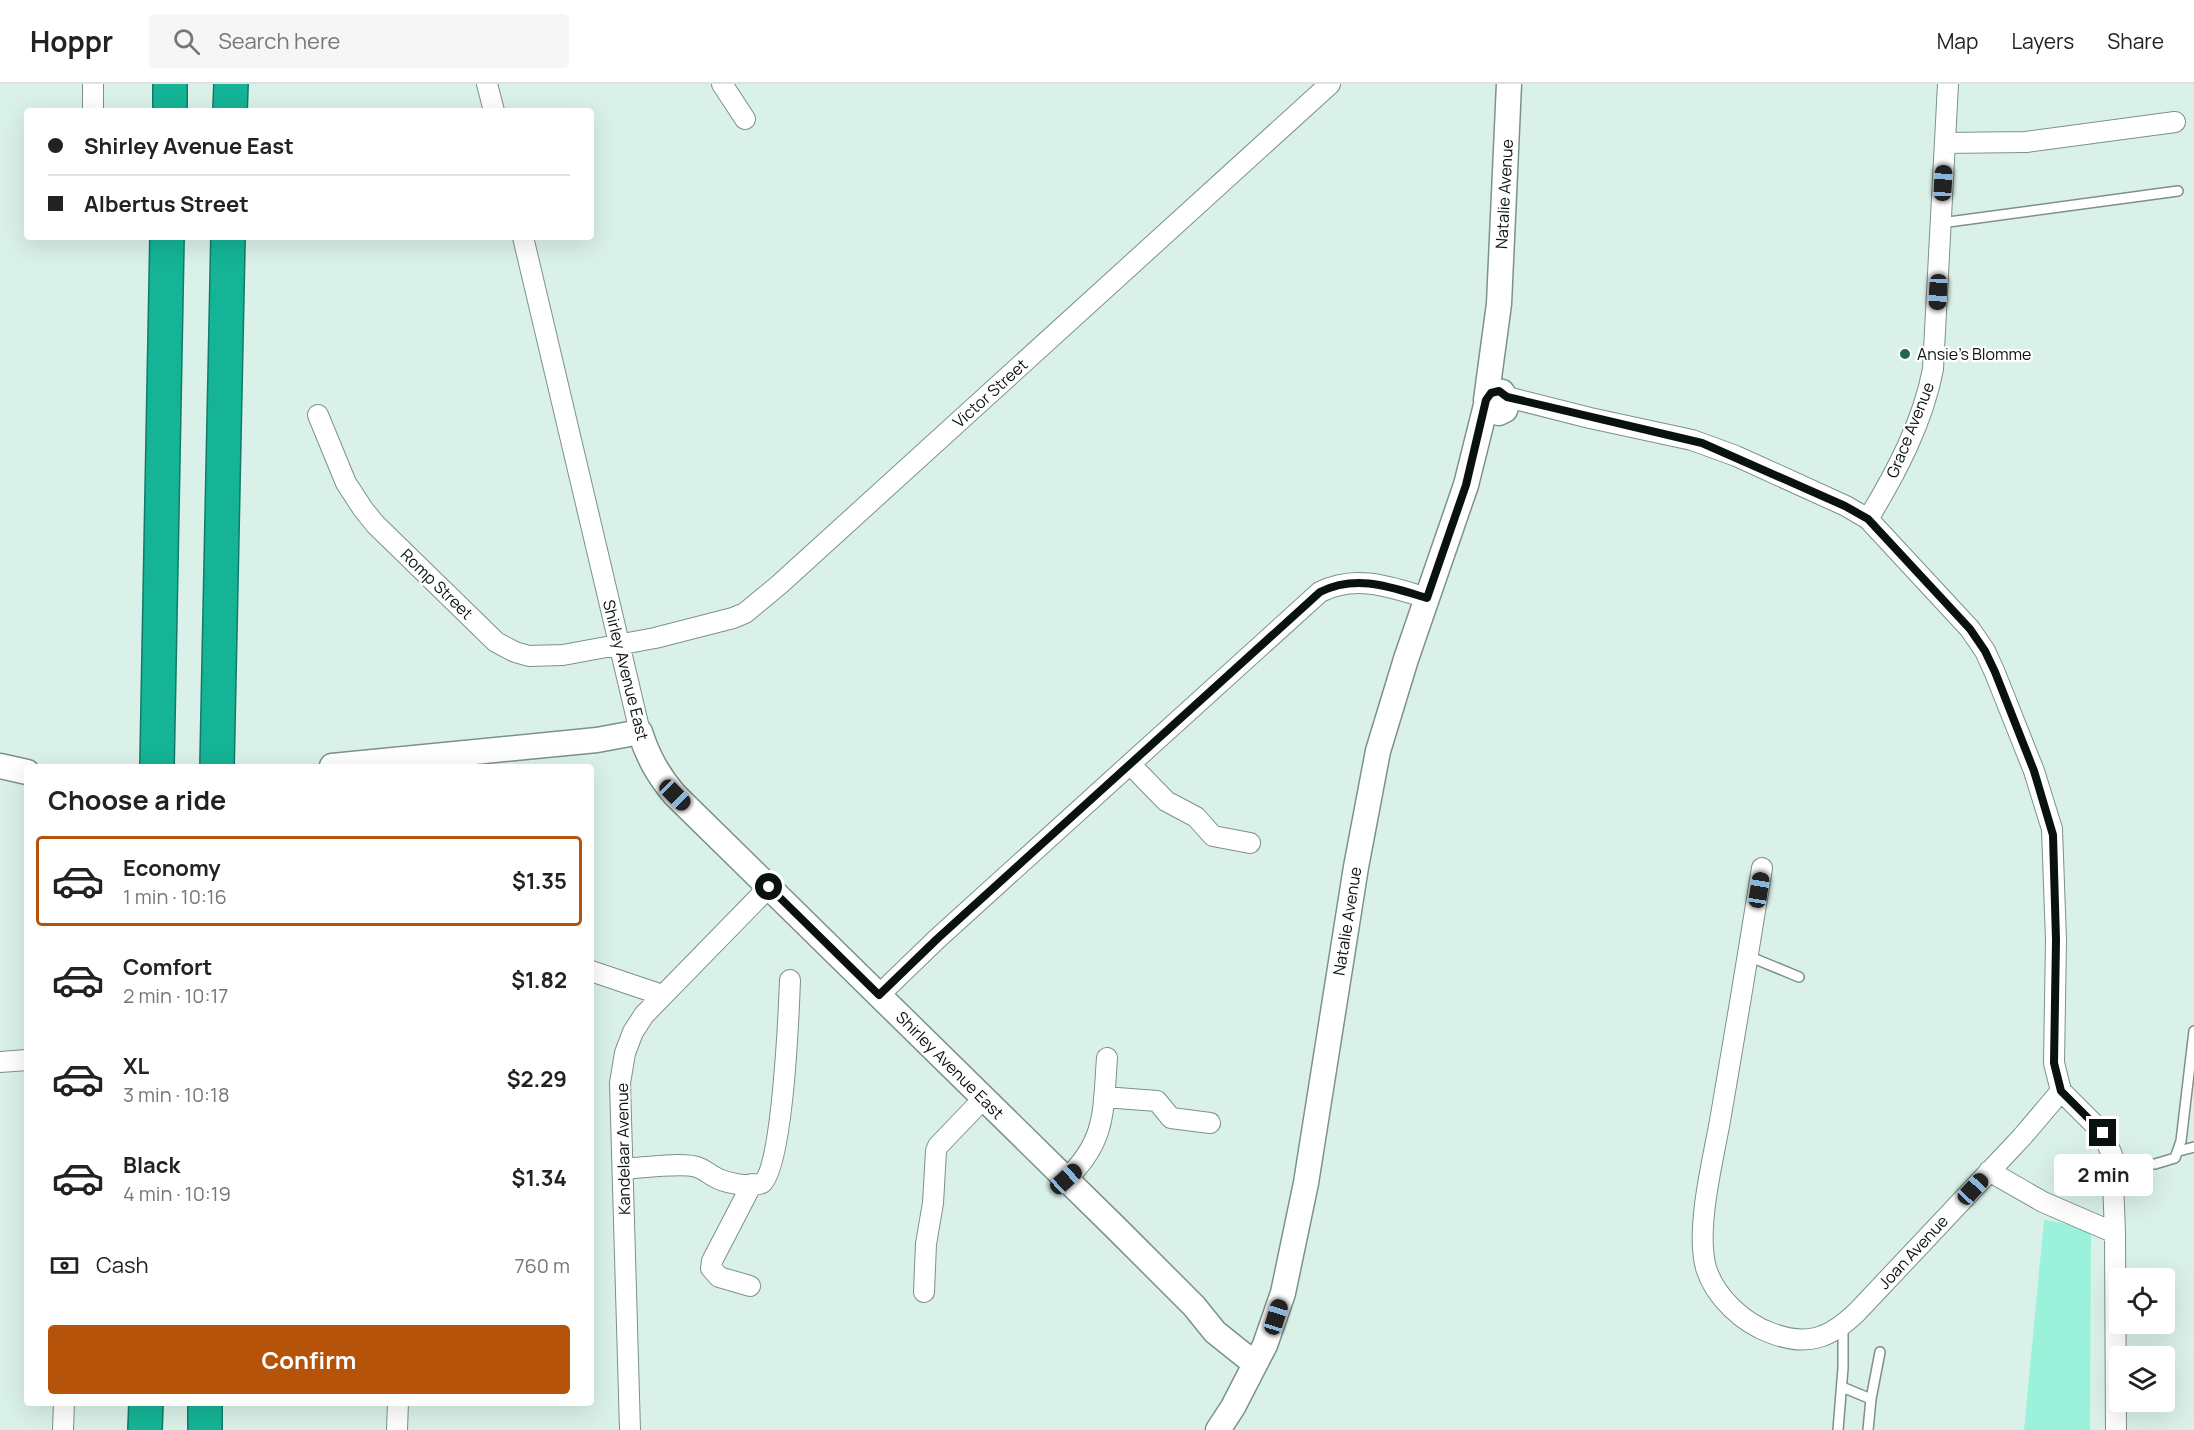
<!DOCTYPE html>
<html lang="en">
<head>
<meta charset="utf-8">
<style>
  body { margin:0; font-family:Manrope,sans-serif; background:#f6f6f6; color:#222; height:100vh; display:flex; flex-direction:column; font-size:22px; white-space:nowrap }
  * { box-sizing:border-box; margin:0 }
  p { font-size:20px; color:#767676 }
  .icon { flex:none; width:33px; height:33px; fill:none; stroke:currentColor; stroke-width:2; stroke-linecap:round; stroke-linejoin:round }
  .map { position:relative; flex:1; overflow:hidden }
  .drawer { position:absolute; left:24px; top:680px; width:570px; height:642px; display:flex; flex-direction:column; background:#fff; border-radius:6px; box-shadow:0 6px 24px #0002 }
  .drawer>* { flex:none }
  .top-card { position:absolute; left:24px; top:24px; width:570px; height:132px; border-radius:6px; box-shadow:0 6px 24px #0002; display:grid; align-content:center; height:132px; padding:0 24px; background:#fff }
  .controls { position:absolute; left:2109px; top:1184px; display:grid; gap:12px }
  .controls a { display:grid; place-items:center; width:66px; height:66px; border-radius:6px; background:#fff; box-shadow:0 6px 24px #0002; font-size:30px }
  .end { position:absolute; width:27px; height:27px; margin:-14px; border:8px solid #0a120f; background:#fff; box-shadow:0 0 0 3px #fff }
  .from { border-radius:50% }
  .bubble { position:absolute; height:42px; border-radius:6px; background:#fff; box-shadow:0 6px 24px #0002; font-size:20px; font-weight:700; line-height:42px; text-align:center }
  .car { position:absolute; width:18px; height:36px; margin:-18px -9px; border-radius:8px; box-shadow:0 0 4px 2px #0007; background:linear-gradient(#222 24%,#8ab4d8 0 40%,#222 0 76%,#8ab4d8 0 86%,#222 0) }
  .top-card b { display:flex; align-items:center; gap:21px; height:57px; font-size:22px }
  .top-card b+b { border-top:2px solid #e0e0e0 }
  .top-card i { width:15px; height:15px; background:#222 }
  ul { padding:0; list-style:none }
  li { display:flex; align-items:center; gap:18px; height:90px; margin:0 12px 9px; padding:0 12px; border:3px solid transparent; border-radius:6px }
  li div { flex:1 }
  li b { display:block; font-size:22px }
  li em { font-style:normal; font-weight:700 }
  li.on { border-color:#b45309 }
  li>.icon { width:54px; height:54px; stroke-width:1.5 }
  h2 { padding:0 24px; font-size:27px; line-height:72px }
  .pay { display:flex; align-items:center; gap:15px; height:66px; padding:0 24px; font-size:22px }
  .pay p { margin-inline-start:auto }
  .action { display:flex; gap:12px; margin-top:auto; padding:12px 24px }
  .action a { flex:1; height:69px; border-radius:6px; background:#b45309; color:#fff; font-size:24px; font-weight:700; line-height:69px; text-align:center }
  header { display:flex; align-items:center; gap:36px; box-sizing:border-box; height:84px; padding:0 30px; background:#fff; border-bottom:2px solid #e0e0e0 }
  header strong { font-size:28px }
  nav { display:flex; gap:33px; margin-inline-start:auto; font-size:21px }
  .search { width:420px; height:54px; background:#f6f6f6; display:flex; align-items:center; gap:15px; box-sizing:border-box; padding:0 21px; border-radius:6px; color:#767676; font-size:22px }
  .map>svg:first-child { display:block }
</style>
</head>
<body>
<header>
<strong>Hoppr</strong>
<div class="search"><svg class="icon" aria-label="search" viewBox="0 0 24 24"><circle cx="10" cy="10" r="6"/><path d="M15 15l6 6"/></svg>Search here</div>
<nav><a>Map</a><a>Layers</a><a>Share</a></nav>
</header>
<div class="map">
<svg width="2194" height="1346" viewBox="0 0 2194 1346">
  <rect width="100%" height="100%" fill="#daf1ea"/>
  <path fill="#9af2da" d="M2044,1136L2091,1144L2090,1346H2024Z"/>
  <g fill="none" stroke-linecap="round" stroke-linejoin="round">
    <g stroke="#7c918a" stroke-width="12">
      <path id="service" d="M1941,139L2178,107
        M1748,872L1799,893
        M2179,1067L2194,1063
        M2113,1079L2155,1080L2175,1074L2181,1057L2194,947
        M1842,1303L1871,1315L1868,1346
        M1871,1315L1880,1268
        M1838,1346L1843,1284V1241"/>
    </g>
    <g stroke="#7c918a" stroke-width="22">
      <path id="minor" d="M487,0L494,27
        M722,0L745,35
        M93,27V0
        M1945,59L2026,58L2175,38
        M523,153L640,648
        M1507,313L1590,334L1692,356L1736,372L1846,422L1868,435L1970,545L1985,567L1995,589L2034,687L2052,745L2056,856L2054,979L2061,1007L2103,1049L2112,1071L2115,1149L2116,1346
        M318,331L346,399L363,425L375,440L496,558L515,568L529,572L563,571L655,554L733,534L745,529L780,500L1330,0
        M1868,435C1896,389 1923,338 1933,285L1948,0
        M1130,680L1166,717L1196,733L1213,752L1250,759
        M1762,784C1749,866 1735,949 1721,1031C1714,1073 1695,1143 1706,1184C1715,1213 1743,1239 1771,1249C1808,1263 1830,1254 1857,1228L2022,1053L2061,1007
        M591,887L662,911
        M879,911L937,855L1320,508C1357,490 1390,503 1427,514
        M0,978L27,976
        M1104,1013L1157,1017L1171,1034L1210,1039
        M623,1085C641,1084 682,1078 697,1083C703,1085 708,1089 713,1092C724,1099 749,1104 762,1099C782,1092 789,923 790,896
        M1989,1087L2043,1118L2115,1149
        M1066,1095C1107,1057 1103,1025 1107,974
        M750,1202L719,1193L711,1184L712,1177L752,1100
        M924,1208L926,1160L933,1119L936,1067L938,1062L984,1014
        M63,1346L64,1318
        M397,1346L398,1318
        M630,1346L620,999L625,969L633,948L644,931L769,803"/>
    </g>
    <g stroke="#7c918a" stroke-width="27">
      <path id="tertiary" d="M1488,311L1494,307L1502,308L1508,317L1505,326L1499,329L1491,327L1486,316L1499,220L1509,0
        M0,682L27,688
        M332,682L597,656L640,648C648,673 658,691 675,711L1116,1144L1194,1222L1215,1248L1255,1280
        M1218,1346L1233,1323L1265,1261L1283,1209L1306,1099L1356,783L1378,667L1406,575L1466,401L1486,321"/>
    </g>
    <g stroke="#117b67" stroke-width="36">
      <path id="motorway" d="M170,27V0
        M230,27L231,0
        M157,682L167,153
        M217,682L228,153
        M145,1346L146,1318
        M205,1346V1318"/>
    </g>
    <use href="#service" stroke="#fff" stroke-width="9"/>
    <use href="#minor" stroke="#fff" stroke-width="20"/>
    <use href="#tertiary" stroke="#fff" stroke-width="24"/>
    <use href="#motorway" stroke="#15b496" stroke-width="33"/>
  </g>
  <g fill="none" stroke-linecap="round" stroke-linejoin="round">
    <path stroke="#0a120f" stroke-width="8" d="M769,803L879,911L937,855L1320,508C1357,490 1390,503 1427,514L1466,401L1486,316L1491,309L1499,307L1507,313L1702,359L1845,422L1868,435L1970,545L1985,567L1995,588L2034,687L2053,751L2056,856L2054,979L2061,1007L2103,1049"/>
  </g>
  <circle fill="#236656" stroke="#fff" stroke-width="2" cx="1905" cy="270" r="6"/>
  <g text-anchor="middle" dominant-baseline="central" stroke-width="4.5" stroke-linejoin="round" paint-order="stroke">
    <g font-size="16" fill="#0a120f" stroke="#fff">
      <text transform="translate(1504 110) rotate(-87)">Natalie Avenue</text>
      <text transform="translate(990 309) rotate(-42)">Victor Street</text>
      <text transform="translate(1910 346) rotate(-68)">Grace Avenue</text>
      <text transform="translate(437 500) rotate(44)">Romp Street</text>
      <text transform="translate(626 586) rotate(76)">Shirley Avenue East</text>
      <text transform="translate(1347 837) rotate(-81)">Natalie Avenue</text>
      <text transform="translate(950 981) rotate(45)">Shirley Avenue East</text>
      <text transform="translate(623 1065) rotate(-91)">Kandelaar Avenue</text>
      <text transform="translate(1913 1168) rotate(-47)">Joan Avenue</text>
    </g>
    <g font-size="16" fill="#0a120f" stroke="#fff" text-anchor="start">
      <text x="1917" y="270">Ansie's Blomme</text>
    </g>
  </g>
</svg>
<div class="controls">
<a><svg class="icon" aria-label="locate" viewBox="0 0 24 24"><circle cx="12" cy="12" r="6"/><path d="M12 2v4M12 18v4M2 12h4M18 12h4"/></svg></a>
<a><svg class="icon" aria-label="layers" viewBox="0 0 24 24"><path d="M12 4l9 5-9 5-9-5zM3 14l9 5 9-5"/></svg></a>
</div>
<i class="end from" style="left:769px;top:803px"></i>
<i class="end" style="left:2103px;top:1049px"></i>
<div class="bubble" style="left:2054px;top:1070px;width:99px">2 min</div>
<i class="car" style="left:1943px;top:99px;rotate:3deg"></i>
<i class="car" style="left:1938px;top:208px;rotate:183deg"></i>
<i class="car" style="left:675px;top:711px;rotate:135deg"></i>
<i class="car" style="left:1759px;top:806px;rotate:9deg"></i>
<i class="car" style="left:1066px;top:1095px;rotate:48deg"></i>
<i class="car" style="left:1973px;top:1105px;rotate:43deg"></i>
<i class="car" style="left:1276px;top:1233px;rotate:17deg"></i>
<div class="top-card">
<b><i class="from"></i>Shirley Avenue East</b>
<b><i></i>Albertus Street</b>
</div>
<section class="drawer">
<h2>Choose a ride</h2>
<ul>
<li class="on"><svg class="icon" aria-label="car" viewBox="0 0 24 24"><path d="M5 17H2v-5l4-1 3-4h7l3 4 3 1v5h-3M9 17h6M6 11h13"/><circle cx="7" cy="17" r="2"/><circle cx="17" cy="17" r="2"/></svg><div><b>Economy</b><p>1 min · 10:16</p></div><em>$1.35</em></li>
<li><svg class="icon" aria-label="car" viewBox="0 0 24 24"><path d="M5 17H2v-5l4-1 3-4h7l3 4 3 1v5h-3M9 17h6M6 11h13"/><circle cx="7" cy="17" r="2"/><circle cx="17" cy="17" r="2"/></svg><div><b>Comfort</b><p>2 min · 10:17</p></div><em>$1.82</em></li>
<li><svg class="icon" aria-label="car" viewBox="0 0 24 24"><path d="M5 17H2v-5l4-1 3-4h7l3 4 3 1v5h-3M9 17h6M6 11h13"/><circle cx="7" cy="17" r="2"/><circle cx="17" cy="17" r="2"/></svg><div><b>XL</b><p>3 min · 10:18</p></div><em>$2.29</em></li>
<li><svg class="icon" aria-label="car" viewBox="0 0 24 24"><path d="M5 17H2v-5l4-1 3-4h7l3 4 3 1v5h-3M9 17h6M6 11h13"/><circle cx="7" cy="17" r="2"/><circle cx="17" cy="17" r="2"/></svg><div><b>Black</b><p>4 min · 10:19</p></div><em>$1.34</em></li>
</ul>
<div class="pay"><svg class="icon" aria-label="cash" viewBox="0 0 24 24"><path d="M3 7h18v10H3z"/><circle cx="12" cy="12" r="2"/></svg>Cash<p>760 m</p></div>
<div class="action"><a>Confirm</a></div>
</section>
</div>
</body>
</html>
